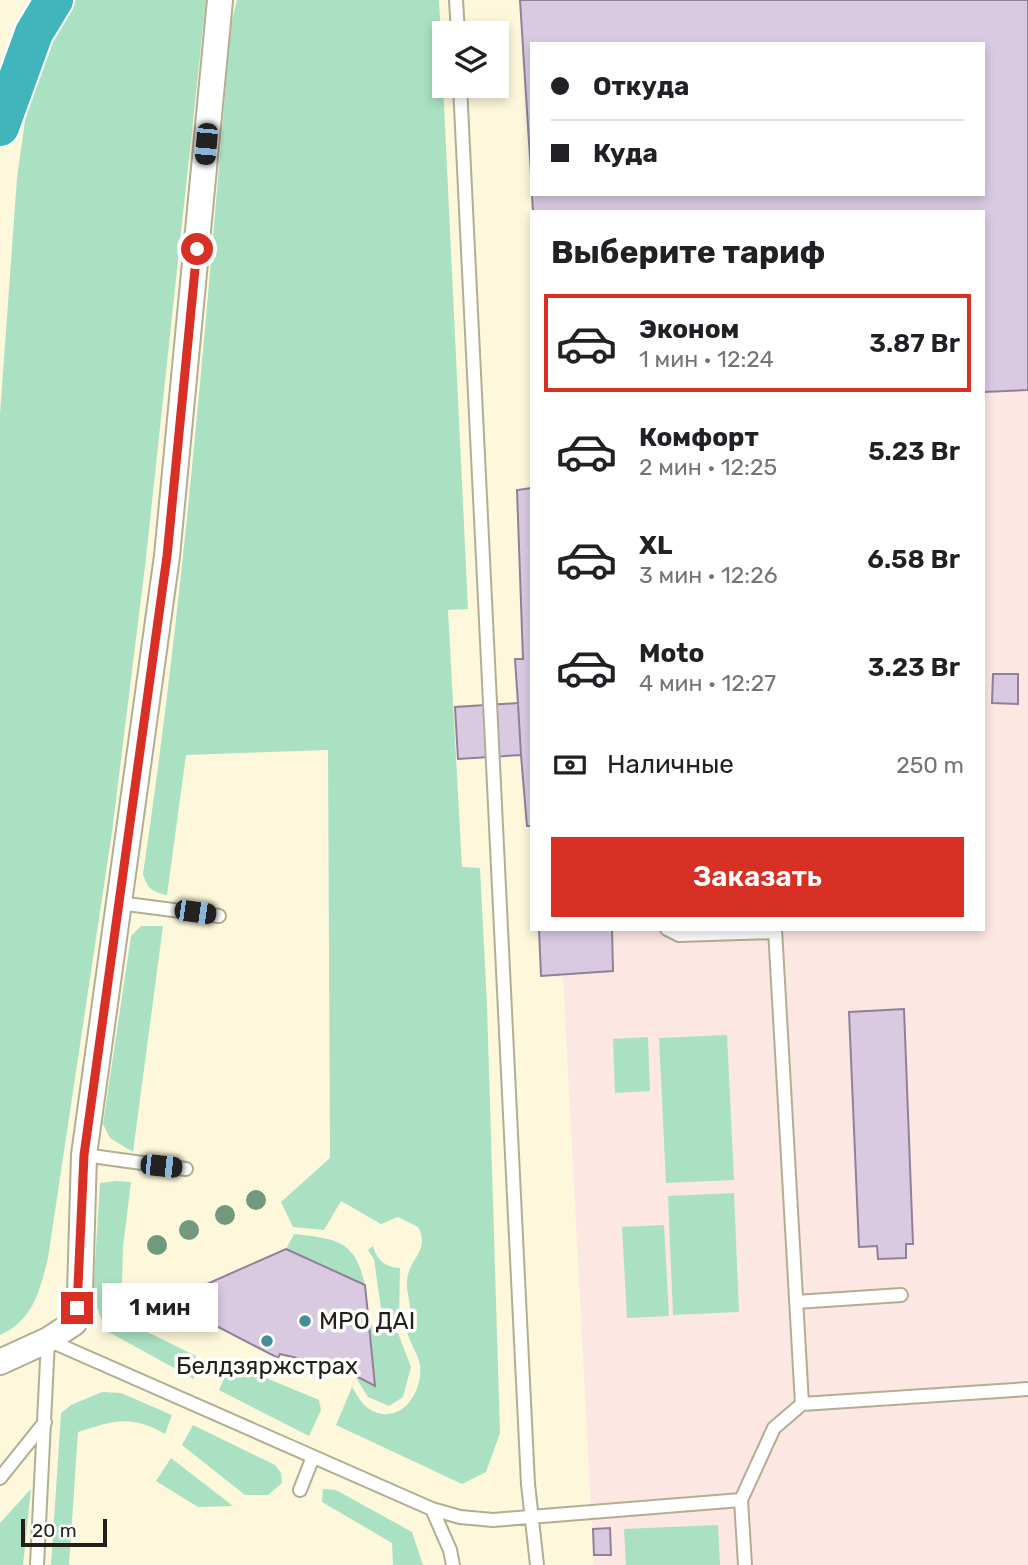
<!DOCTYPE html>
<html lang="ru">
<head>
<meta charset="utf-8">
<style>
  body { margin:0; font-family:Rubik,sans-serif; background:#f2f2f2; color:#202124; height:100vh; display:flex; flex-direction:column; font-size:26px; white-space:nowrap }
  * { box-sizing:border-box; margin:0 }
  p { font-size:23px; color:#757577 }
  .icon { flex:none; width:38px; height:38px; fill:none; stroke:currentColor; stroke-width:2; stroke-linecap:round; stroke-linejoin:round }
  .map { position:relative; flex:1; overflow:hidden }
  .side { position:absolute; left:530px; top:210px; width:455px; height:721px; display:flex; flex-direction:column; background:#fff; border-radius:0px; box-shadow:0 4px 10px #0003 }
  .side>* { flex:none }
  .guide { position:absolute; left:530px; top:42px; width:455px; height:154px; border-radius:0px; box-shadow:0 4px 10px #0003; display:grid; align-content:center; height:154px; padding:0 21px; background:#fff }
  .fabs { position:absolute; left:432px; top:21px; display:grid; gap:14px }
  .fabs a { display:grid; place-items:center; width:77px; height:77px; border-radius:0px; background:#fff; box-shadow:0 4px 10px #0003; font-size:35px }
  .scale { position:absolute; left:21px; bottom:18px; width:86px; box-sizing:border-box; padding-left:7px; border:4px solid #232117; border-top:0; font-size:19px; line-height:24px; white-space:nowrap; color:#232117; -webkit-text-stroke:5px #fff; paint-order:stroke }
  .end { position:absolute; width:32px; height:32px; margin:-16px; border:9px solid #d93025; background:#fff; box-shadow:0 0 0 4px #fff }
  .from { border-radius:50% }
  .bubble { position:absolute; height:49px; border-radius:0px; background:#fff; box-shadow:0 4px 10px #0003; font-size:23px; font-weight:600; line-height:49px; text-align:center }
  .car { position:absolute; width:21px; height:42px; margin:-21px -10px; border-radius:9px; box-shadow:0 0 5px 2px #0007; background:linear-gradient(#222 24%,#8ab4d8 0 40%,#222 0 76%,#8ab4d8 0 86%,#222 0) }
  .guide b { display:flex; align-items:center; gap:24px; height:66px; font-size:26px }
  .guide b+b { border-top:2px solid #e0e0e0 }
  .guide i { width:18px; height:18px; background:#202124 }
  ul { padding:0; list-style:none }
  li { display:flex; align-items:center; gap:21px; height:98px; margin:0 14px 10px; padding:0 7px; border:4px solid transparent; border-radius:0px }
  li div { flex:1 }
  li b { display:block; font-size:26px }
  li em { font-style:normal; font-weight:600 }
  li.active { border-color:#d93025 }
  li>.icon { width:63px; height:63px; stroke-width:1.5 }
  h2 { padding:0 21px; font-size:32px; line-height:84px }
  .pay { display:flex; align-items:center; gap:18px; height:77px; padding:0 21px; font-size:26px }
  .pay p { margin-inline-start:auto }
  .button { display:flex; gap:14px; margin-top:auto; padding:14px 21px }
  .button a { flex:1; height:80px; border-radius:0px; background:#d93025; color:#fff; font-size:28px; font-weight:600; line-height:80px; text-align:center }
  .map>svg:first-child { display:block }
</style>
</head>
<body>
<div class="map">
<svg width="1028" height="1565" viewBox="0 0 1028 1565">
  <rect width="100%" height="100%" fill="#fdf8db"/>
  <path fill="#fce7e3" d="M520,0H1028V1565H594L563,977L541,976L537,929H984V44Z"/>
  <path fill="#aae1c2" d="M76,0H206L146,558L112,832L48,1258C40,1290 33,1321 0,1335V414L17,178L29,92L53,36Z
    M237,0H439L468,609L448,610L462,867L480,868L487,1005L500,1433L486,1472L462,1484L336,1425L352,1387C359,1398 364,1409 378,1413C405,1421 423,1389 420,1365C418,1354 411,1345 408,1335C406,1328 410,1320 410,1313C411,1302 406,1292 407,1281C408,1259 431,1251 418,1227L398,1217L381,1224L341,1201L324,1230L293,1227L281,1202L330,1158L328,750L186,755L167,895C152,892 147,888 143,874C185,592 207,308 231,24Z
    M141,926H163L133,1152L110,1138L103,1124L131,936Z
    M727,1035L734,1180L666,1183L659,1038Z
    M648,1037L650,1091L615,1093L613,1039Z
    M116,1181L131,1182L123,1247L121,1319L196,1356L194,1379L105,1330L93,1296L100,1183Z
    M734,1193L739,1312L673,1315L668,1196Z
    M664,1225L669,1316L627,1318L622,1227Z
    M294,1234C336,1239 355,1239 365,1285L286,1249Z
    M373,1246C376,1259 386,1268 400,1268L399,1323L382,1316L374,1259L368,1250Z
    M369,1324L398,1333L411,1367L403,1397L389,1406L368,1397L355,1376L375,1385Z
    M227,1372L259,1375L319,1400L321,1410L309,1436L219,1390Z
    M102,1392L121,1393L172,1415L165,1434C130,1414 114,1421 78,1432L69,1565H51L61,1413L71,1405Z
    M193,1425L275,1465L281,1473L282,1483L268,1495H245L182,1445Z
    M171,1458L233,1506L198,1507L156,1481Z
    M31,1489L23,1565H0V1523Z
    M323,1489L336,1490L412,1532L423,1565H393L392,1543L322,1502Z
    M718,1525L720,1565H626L624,1529Z"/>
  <path fill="#d9cae2" stroke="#908198" stroke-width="2" d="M520,0H1028V390L984,392V212H533L532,194H984V44H532V190Z
    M520,0H1028V390L984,392V212H533L532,194H984V44H532V190Z
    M532,488V826H527L521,755L458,759L455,707L518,703L515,659H523L517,490Z
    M993,674H1018V704L992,703Z
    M518,703L521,755L458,759L455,707Z
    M539,929H612L613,971L541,976Z
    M904,1009L913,1244H906V1258L878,1259L877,1246L859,1247L849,1012Z
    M286,1249L365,1285L375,1386L324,1359L322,1364L280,1354L278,1358L182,1308L191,1291Z
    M610,1528L611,1555H594L593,1529Z"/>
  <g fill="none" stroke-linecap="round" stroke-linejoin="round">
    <g stroke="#b2ae93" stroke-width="16">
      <path id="service" d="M456,0L458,33
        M460,86L528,1484L537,1565
        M119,903L219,916
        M667,929L679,935L775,932
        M775,929L802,1404
        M84,1155L186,1169
        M796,1302L901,1295
        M0,1478L45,1422
        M300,1490L313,1457
        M432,1509L450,1550L453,1565
        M37,1565L48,1340L432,1509L460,1517L493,1520L741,1500
        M745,1565L741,1500L774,1428L802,1404L1028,1389"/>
    </g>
    <g stroke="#b2ae93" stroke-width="28">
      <path id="minor" d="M0,1362L48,1340L74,1323L80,1293L84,1155L167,556L220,0"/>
    </g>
    <g stroke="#fff" stroke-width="42">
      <path id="trunk" d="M0,127L34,33L54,0"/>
    </g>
    <use href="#service" stroke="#fff" stroke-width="12"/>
    <use href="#minor" stroke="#fff" stroke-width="24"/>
    <use href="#trunk" stroke="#40b6bc" stroke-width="38"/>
  </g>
  <g fill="#72997c">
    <circle cx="256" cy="1200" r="10"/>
    <circle cx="225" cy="1215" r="10"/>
    <circle cx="189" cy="1230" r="10"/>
    <circle cx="157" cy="1245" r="10"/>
  </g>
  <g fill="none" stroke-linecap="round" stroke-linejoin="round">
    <path stroke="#d93025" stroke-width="9" d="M77,1308L84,1155L167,556L197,249"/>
  </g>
  <g fill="#478c98" stroke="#fff" stroke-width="2.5">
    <circle cx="305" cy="1321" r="7"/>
    <circle cx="267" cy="1341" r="7"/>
  </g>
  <g text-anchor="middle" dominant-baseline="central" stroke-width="7" stroke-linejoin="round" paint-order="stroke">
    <g font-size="24" fill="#232117" stroke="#fff" text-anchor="start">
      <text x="319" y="1321">МРО ДАІ</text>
      <text x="267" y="1366" text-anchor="middle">Белдзяржстрах</text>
    </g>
  </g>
</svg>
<div class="fabs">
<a><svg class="icon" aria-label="layers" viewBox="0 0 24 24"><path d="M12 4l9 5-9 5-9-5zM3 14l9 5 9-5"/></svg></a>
</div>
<div class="scale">20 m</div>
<i class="end from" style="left:197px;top:249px"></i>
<i class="end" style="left:77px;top:1308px"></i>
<div class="bubble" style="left:102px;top:1283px;width:116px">1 мин</div>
<i class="car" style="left:206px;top:144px;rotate:185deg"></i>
<i class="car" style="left:195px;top:912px;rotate:98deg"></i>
<i class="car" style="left:161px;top:1166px;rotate:96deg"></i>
<div class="guide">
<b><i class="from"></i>Откуда</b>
<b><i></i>Куда</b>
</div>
<section class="side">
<h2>Выберите тариф</h2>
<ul>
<li class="active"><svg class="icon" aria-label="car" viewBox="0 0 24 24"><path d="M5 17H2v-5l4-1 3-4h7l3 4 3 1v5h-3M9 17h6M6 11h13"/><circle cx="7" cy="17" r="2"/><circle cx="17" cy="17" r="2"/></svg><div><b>Эконом</b><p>1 мин · 12:24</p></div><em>3.87 Br</em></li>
<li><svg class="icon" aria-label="car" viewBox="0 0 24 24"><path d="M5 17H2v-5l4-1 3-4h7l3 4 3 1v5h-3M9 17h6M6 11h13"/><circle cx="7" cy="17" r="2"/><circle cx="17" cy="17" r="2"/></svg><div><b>Комфорт</b><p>2 мин · 12:25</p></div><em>5.23 Br</em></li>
<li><svg class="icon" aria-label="car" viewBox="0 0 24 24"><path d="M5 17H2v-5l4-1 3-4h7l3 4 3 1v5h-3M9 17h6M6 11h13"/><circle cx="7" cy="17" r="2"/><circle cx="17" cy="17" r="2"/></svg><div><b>XL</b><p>3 мин · 12:26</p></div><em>6.58 Br</em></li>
<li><svg class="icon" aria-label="car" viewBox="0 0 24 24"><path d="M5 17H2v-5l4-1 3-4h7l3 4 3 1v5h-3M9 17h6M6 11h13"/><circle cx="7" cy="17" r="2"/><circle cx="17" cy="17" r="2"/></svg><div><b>Moto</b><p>4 мин · 12:27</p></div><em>3.23 Br</em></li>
</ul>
<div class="pay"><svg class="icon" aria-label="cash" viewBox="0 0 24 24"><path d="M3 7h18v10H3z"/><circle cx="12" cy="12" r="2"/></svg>Наличные<p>250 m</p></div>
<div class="button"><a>Заказать</a></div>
</section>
</div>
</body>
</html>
